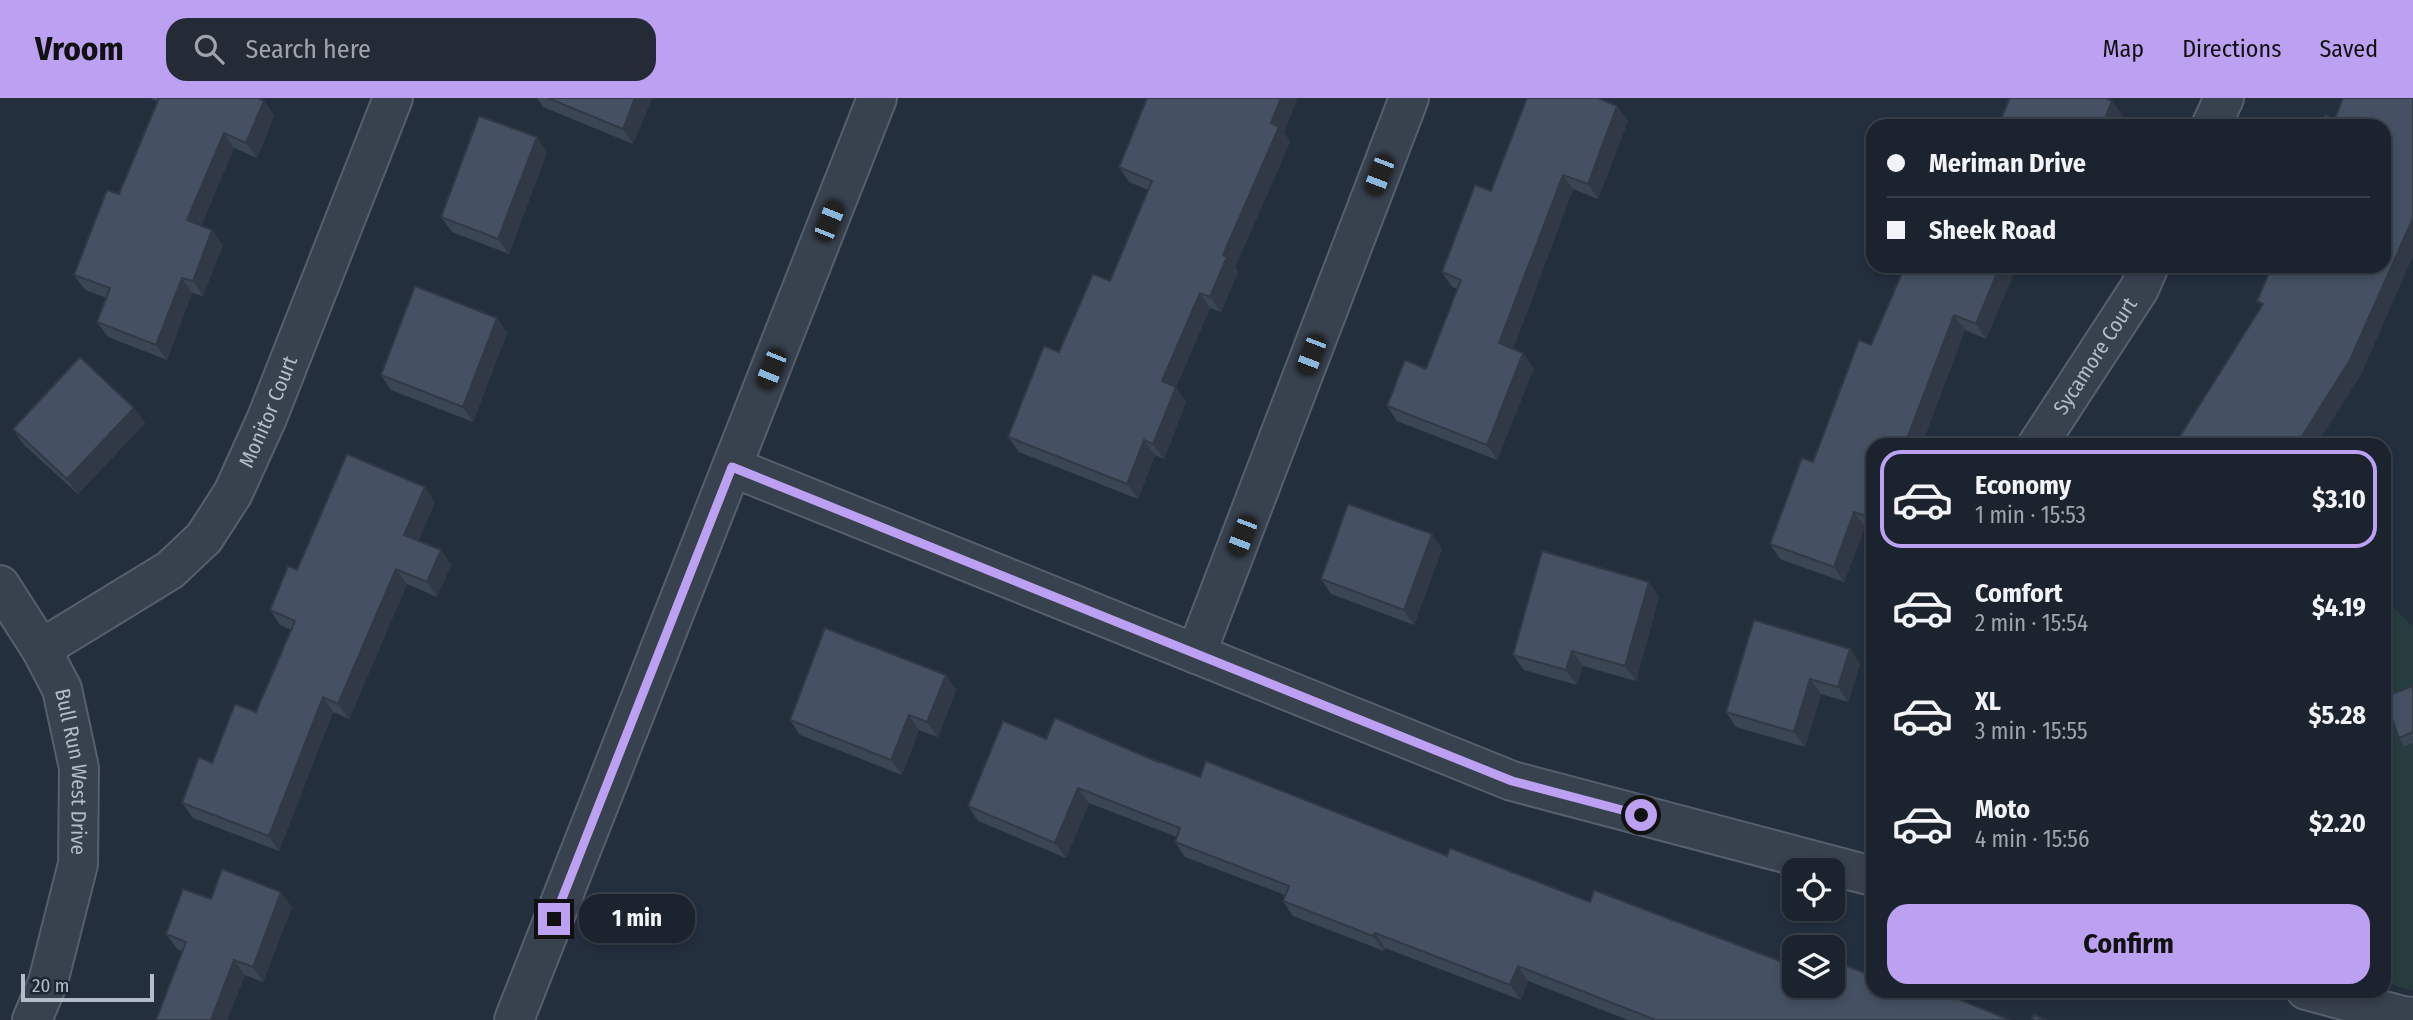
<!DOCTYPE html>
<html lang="en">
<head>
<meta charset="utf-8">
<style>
  body { margin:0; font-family:"Fira Sans Condensed",sans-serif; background:#242b36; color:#f1f3f6; height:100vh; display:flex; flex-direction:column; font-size:26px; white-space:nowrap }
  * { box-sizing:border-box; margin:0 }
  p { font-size:23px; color:#a0a4aa }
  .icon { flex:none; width:38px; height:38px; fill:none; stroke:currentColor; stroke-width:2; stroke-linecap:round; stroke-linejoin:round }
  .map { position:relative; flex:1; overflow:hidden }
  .details { position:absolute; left:1866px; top:340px; width:525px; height:560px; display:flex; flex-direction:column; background:#1b232e; border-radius:21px; box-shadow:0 4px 10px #0003,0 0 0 2px #39404a }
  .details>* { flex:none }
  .guide { position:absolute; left:1866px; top:21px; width:525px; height:154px; border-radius:21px; box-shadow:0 4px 10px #0003,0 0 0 2px #39404a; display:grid; align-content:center; height:154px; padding:0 21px; background:#1b232e }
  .fabs { position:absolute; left:1782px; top:760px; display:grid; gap:14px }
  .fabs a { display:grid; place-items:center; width:63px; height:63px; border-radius:14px; background:#1b232e; box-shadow:0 4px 10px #0003,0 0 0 2px #39404a; font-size:35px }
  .scale { position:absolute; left:21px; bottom:18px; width:133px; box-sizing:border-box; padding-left:7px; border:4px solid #b4bcc9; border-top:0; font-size:19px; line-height:24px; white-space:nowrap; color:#b4bcc9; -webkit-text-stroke:5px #1d2633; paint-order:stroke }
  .end { position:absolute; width:32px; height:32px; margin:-16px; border:9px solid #bca0f2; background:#111; box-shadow:0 0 0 4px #111 }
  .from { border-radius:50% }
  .bubble { position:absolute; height:49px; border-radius:21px; background:#1b232e; box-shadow:0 4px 10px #0003,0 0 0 2px #39404a; font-size:23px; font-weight:700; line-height:49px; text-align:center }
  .car { position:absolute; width:21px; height:42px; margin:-21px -10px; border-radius:9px; box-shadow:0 0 5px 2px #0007; background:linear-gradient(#222 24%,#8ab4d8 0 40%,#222 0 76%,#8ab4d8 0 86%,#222 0) }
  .guide b { display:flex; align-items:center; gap:24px; height:66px; font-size:26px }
  .guide b+b { border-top:2px solid #39404a }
  .guide i { width:18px; height:18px; background:#f1f3f6 }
  ul { padding:12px 0 0; list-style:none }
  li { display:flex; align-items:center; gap:21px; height:98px; margin:0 14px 10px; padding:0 7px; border:4px solid transparent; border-radius:21px }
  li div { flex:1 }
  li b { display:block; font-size:26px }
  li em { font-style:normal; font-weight:700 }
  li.selected { border-color:#bca0f2 }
  li>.icon { width:63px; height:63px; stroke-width:1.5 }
  .action { display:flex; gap:14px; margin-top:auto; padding:14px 21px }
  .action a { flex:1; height:80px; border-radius:21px; background:#bca0f2; color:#111; font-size:28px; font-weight:700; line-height:80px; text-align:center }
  header { display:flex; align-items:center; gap:42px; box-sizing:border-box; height:98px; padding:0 35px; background:#bca0f2; color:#111 }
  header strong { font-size:33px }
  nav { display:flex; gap:38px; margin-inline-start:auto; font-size:24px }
  .search { width:490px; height:63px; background:#242b36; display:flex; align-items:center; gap:18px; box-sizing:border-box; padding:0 24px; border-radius:21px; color:#a0a4aa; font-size:26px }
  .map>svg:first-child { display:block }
</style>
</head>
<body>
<header>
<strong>Vroom</strong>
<div class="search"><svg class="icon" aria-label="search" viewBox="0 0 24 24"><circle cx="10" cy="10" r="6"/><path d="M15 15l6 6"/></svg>Search here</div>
<nav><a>Map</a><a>Directions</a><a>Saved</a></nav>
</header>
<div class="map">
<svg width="2413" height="922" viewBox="0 0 2413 922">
  <rect width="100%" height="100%" fill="#242f3e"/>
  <path fill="#263c3f" d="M2384,500L2413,529V893L2384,884Z"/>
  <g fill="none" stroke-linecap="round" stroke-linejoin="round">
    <g stroke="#565f6c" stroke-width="42">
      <g id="minor">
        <path d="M2211,28L2224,0"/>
        <path id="s1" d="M2038,346L2139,191L2149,168"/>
        <path d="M732,369L1512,683L1872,778"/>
        <path id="s2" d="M0,487L41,551L62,591L79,670L78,766L48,884L32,922"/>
        <path id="s3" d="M41,551L170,472L204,440L233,395L267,320L393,0"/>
        <path d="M1196,556L1409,0"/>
        <path d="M2306,892L2403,918L2413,919"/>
      </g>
    </g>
    <g stroke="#565f6c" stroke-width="42">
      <path id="tertiary" d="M514,922L877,0"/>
    </g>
    <use href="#minor" stroke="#38414e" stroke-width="38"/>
    <use href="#tertiary" stroke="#38414e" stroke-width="38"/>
  </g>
  <path fill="#3b4654" d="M150,0H258L264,3L274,18L257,60L234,50L201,128L223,147L203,198L192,195L167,262L108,239L97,224L107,200L85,192L74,177L119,96L158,4Z
    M537,0H652L633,46L543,9Z
    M1147,0H1297L1284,35L1290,44L1235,169L1238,174L1221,214L1210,210L1176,289L1186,304L1164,361L1155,357L1138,401L1019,354L1008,339L1059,254L1110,183L1148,92L1129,84L1119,69Z
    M1617,8L1628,23L1598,101L1573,91L1513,251L1534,270L1497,362L1397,323L1387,308L1426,271L1458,191L1452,189L1442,174L1491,93Z
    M547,54L509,156L452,134L441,119Z
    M1905,168H2017L1986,241L1965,232L1922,346H1872V431L1865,429L1844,484L1780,461L1770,446L1813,364L1871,247Z
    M497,220L507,235L473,324L391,292L381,277Z
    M134,310L145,325L78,396L23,346L13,331Z
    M435,404L418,443L441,452L451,467L437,499L407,486L349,621L333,614L279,753L193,720L182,705L212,665L256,614L291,532L280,527L270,512Z
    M1442,451L1414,527L1331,496L1321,481Z
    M1659,499L1636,583L1583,568L1577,587L1524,572L1513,557Z
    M1754,522L1860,566L1848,604L1821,596L1805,649L1736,629L1726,614Z
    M946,577L956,592L938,639L919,632L902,677L800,637L790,622Z
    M2413,588V645L2404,648L2399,640Z
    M1046,641L1158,664L1447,758L1785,865L1872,878L2010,922H1628L1528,883L1521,902L1385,850L1384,853L1293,818L1283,803L1285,797L1185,759L1175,744L1177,739L1089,705L1066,760L978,723L968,708Z
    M211,801L292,809L263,884L245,877L227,922H156L182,853L177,851L166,836Z"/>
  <path fill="#303945" d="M635,0H652L633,46L623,31Z
    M1281,0H1297L1284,35L1290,44L1235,169L1238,174L1221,214L1210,199L1223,157Z
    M264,3L274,18L257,60L246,45Z
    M2112,3L2123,18L2119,28H2102Z
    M1617,8L1628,23L1598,101L1588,86Z
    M224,35L234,50L197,137L187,122Z
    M537,39L547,54L509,156L498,141Z
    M1563,77L1573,91L1510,260L1499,245Z
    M2413,120V158L2361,277L2317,346H2297Z
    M212,132L223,147L203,198L193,183Z
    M2000,168H2017L1986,241L1976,226Z
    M182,180L192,195L167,262L156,247Z
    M1200,195L1210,210L1176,289L1186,304L1164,361L1153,346L1162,283Z
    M1954,217L1965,232L1922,346H1905Z
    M497,220L507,235L473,324L463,309Z
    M1523,255L1534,270L1497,362L1487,347Z
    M134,310L145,325L78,396L67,381Z
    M1144,342L1155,357L1138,401L1127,386Z
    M425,389L435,404L415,452L404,437Z
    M1854,414L1865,429L1844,484L1834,469Z
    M1432,436L1442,451L1414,527L1404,512Z
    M441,452L451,467L437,499L427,484Z
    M396,471L407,486L349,621L338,606Z
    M1649,484L1659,499L1636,583L1625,568Z
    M1850,551L1860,566L1848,604L1838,589Z
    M1572,553L1583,568L1577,587L1566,572Z
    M946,577L956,592L938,639L927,624Z
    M1810,581L1821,596L1805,649L1794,634Z
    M323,599L333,614L279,753L269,738Z
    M909,617L919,632L902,677L891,662Z
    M1078,690L1089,705L1066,760L1055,745Z
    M281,794L292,809L263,884L253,869Z
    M1375,835L1385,850L1384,853L1373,838Z
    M234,862L245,877L227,922H211Z
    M1518,868L1528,883L1521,902L1510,887Z"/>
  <path fill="#455162" stroke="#303945" stroke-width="2" d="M159,0H258L264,3L246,45L224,35L187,122L212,132L193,183L182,180L156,247L97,224L110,190L74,177L107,92L119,96Z
    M548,0H635L623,31Z
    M1147,0H1281L1271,25L1279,29L1223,157L1227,159L1210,199L1200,195L1162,283L1176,289L1153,346L1144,342L1127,386L1008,339L1044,248L1059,254L1093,176L1110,183L1152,83L1119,69Z
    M1527,0H1598L1617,8L1588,86L1563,77L1499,245L1523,255L1487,347L1387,308L1405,262L1426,271L1461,182L1442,174L1475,87L1491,93Z
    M2010,0H2106L2112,3L2102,28H1998Z
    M2343,0H2413V120L2350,262L2297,346H2175L2263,206L2257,203L2272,168H2384V28H2320L2325,17L2335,21Z
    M479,18L537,39L498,141L441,119Z
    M1905,168H2000L1976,226L1954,217L1905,346H1872V420L1854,414L1834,469L1770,446L1802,360L1813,364L1859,242L1871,247Z
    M415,188L497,220L463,309L381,277Z
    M80,259L134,310L67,381L13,331Z
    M347,356L425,389L404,437L441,452L427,484L396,471L338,606L323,599L269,738L182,705L199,659L212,665L235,606L256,614L295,523L270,512L288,468L297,472Z
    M1348,406L1432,436L1404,512L1321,481Z
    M1542,453L1649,484L1625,568L1572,553L1566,572L1513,557Z
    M1754,522L1850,551L1838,589L1810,581L1794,634L1726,614Z
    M825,530L946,577L927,624L909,617L891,662L790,622Z
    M2413,588V634L2399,640L2384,599Z
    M1055,620L1158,664V663L1200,679L1206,663L1447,758L1450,750L1590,804L1594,792L1785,865L1792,847L1797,849H1794V887H1832V862L1872,878V892H1936L2010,922H1656L1518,868L1510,887L1375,835L1373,838L1283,803L1289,788L1175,744L1180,730L1078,690L1055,745L968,708L1003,623L1046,641Z
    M222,771L281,794L253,869L234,862L211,922H156L186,844L166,836L183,791L211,801Z
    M2034,917L2046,922H2032Z"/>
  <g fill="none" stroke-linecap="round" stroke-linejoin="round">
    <path stroke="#bca0f2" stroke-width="9" d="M554,821L732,369L1512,683L1641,717"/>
  </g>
  <g text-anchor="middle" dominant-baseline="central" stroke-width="5" stroke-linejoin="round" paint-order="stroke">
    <g font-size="21" fill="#b4bcc9" stroke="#1d2633">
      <text stroke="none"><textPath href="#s1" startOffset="105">Sycamore Court</textPath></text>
      <text stroke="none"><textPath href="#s3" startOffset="340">Monitor Court</textPath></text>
      <text stroke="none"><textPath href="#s2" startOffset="205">Bull Run West Drive</textPath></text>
    </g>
  </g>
</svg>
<div class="fabs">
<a><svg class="icon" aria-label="locate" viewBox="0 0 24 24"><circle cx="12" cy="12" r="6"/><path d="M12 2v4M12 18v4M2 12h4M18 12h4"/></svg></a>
<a><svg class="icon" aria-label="layers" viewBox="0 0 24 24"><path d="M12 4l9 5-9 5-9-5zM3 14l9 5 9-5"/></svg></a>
</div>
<div class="scale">20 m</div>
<i class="end from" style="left:1641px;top:717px"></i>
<i class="end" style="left:554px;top:821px"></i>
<div class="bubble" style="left:579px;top:796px;width:116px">1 min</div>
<i class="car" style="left:1379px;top:77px;rotate:201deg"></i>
<i class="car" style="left:829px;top:123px;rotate:22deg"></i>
<i class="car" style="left:1311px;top:257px;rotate:201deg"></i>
<i class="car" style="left:771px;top:271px;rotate:202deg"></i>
<i class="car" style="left:1242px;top:438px;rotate:201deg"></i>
<div class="guide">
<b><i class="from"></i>Meriman Drive</b>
<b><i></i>Sheek Road</b>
</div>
<section class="details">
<ul>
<li class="selected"><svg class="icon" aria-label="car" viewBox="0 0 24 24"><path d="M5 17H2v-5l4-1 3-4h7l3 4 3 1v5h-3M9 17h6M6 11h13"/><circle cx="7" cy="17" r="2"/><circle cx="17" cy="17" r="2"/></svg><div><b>Economy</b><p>1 min · 15:53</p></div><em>$3.10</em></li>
<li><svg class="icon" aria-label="car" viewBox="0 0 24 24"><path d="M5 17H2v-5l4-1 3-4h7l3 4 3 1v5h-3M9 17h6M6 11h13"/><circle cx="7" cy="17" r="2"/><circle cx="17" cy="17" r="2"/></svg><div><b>Comfort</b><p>2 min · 15:54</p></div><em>$4.19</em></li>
<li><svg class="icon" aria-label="car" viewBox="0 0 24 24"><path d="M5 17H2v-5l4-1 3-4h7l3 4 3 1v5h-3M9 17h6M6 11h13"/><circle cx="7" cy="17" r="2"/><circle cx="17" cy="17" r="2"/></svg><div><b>XL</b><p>3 min · 15:55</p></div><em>$5.28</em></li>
<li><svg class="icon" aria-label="car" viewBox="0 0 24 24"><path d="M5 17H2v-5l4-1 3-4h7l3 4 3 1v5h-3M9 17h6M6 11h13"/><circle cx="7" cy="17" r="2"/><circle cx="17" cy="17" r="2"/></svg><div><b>Moto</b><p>4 min · 15:56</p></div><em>$2.20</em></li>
</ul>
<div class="action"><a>Confirm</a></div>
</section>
</div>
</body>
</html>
